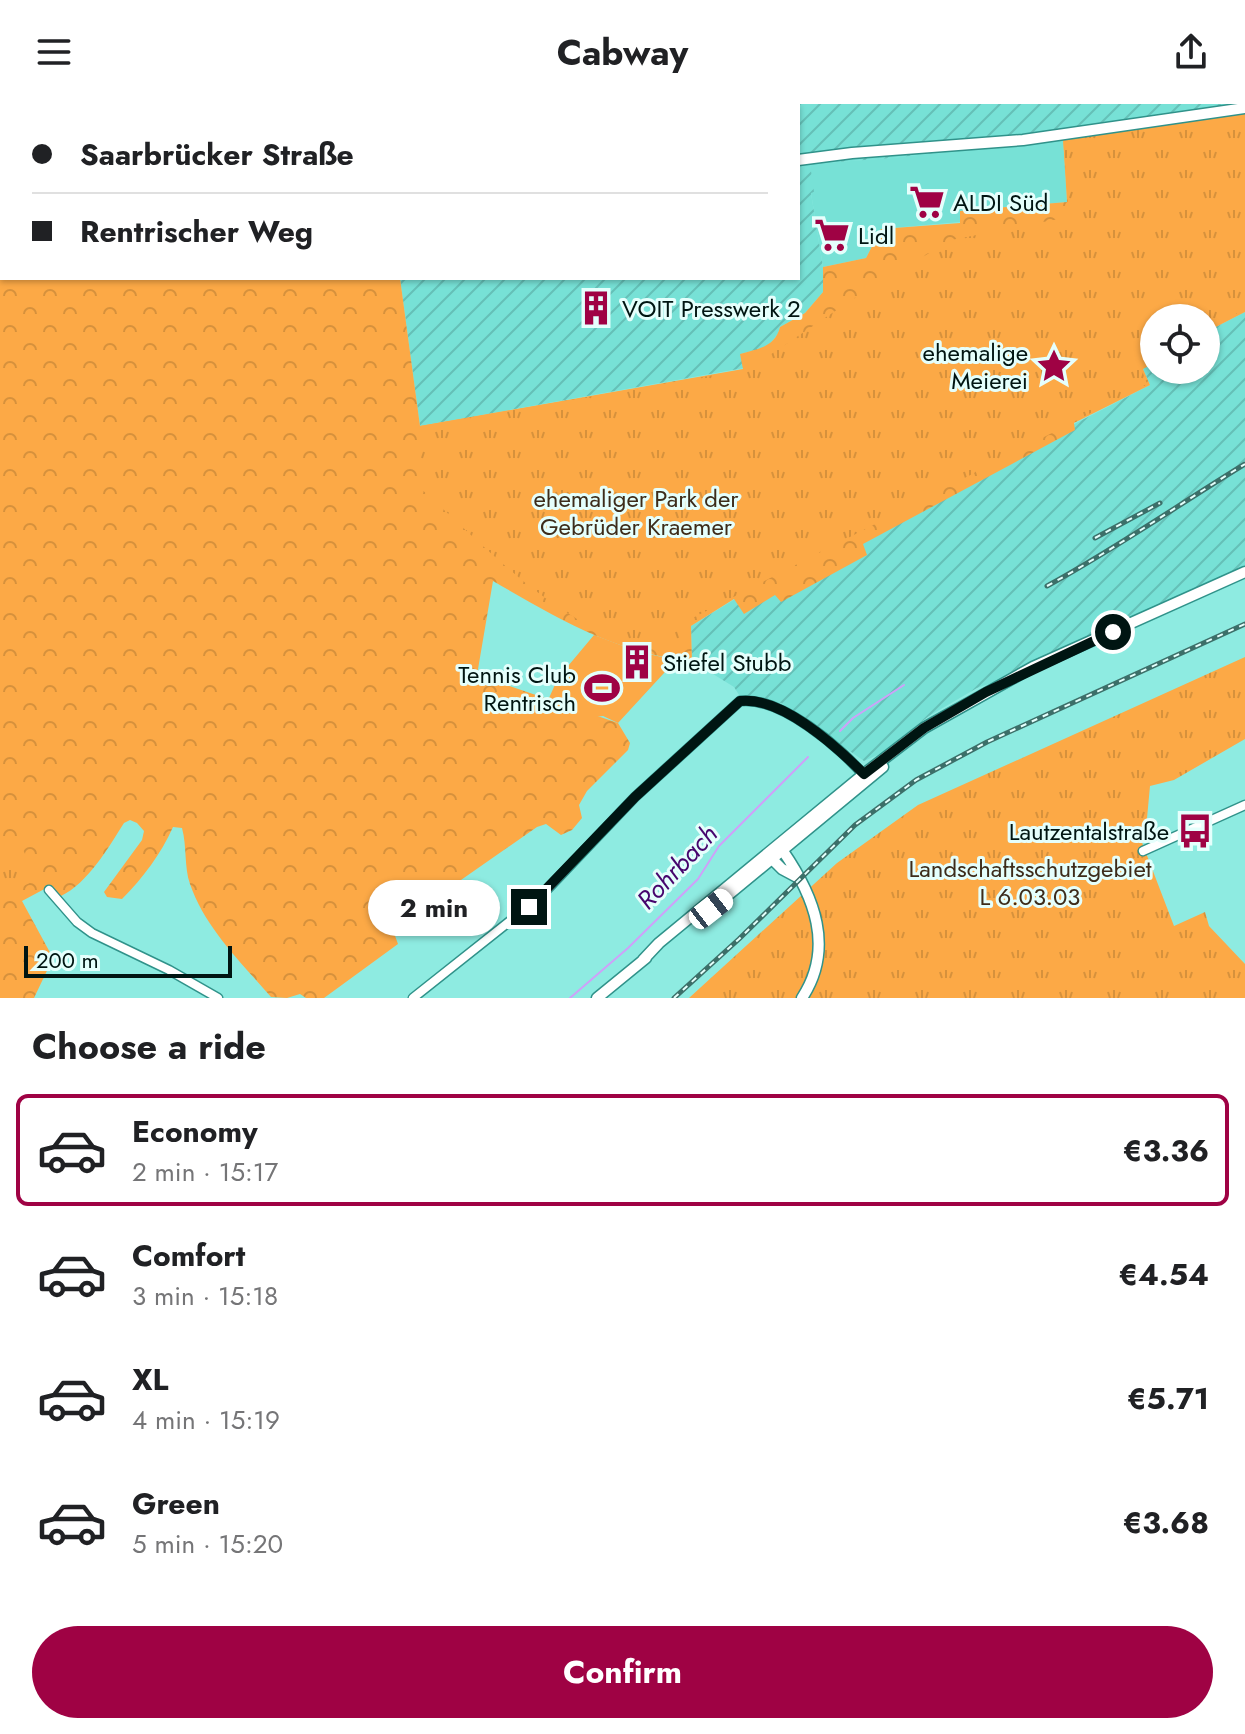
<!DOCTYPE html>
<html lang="en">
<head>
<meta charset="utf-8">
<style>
  body { margin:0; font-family:Jost,sans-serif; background:#f2f2f2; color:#202124; height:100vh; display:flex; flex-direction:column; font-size:30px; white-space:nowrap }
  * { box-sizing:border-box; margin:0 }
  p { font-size:26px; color:#757577 }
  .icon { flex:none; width:44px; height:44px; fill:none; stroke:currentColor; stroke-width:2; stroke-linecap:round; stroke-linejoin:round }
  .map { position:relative; height:894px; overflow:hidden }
  .drawer { display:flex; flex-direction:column; background:#fff; flex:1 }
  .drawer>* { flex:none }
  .top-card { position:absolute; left:0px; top:0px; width:800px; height:176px; box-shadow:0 2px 6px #0004; display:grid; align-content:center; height:176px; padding:0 32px; background:#fff }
  .tools { position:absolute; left:1140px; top:200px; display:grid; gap:16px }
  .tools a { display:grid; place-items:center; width:80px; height:80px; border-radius:50%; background:#fff; box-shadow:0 2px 6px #0004; font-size:40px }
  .scale { position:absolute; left:24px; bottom:20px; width:208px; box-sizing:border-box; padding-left:8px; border:4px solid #001512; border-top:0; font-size:22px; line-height:28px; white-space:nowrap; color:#001512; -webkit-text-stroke:6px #e5fffc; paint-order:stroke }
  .end { position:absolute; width:36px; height:36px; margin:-18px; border:10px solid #001512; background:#fff; box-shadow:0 0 0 4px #fff }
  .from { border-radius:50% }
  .bubble { position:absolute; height:56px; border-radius:28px; background:#fff; box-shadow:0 2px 6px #0004; font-size:26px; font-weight:700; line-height:56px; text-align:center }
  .car { position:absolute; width:24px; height:48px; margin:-24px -12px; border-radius:10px; box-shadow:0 0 6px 2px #0007; background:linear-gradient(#fff 24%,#345 0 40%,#fff 0 76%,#345 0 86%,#fff 0) }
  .top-card b { display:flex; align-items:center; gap:28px; height:76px; font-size:30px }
  .top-card b+b { border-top:2px solid #e0e0e0 }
  .top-card i { width:20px; height:20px; background:#202124 }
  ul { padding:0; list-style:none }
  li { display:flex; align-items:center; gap:24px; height:112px; margin:0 16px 12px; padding:0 16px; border:4px solid transparent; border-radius:12px }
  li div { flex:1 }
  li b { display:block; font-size:30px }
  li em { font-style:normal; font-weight:700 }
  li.current { border-color:#9f0244 }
  li>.icon { width:72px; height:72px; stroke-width:1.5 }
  h2 { padding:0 32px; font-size:36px; line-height:96px }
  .cta { display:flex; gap:16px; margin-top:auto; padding:16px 32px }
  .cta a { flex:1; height:92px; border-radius:48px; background:#9f0244; color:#fff; font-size:32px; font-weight:700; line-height:92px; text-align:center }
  header { display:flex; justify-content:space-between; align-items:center; height:104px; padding:0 32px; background:#fff; font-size:36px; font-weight:700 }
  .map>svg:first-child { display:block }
</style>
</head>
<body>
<header><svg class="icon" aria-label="menu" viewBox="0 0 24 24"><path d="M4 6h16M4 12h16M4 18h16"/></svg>Cabway<svg class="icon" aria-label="share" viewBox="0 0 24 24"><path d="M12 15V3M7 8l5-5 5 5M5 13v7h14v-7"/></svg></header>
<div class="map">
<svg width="1245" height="894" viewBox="0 0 1245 894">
  <defs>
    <pattern id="industrial-furrows" width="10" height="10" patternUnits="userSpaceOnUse" patternTransform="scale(2)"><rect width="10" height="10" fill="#77e1d6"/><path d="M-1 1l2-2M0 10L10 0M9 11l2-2" fill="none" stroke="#65c0b7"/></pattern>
    <pattern id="forest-crowns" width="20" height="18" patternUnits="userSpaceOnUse" patternTransform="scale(2)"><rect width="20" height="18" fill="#fca946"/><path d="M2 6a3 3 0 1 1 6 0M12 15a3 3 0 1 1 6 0" fill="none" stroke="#d6913c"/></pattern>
    <pattern id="park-tufts" width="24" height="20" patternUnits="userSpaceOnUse" patternTransform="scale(2)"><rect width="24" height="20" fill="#fca946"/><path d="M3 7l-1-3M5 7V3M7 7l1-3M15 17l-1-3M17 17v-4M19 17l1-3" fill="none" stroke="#d6913c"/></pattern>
  </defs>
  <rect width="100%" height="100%" fill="#8eebe1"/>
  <path fill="#77e1d6" d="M1063,34L1067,98L960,107V118L881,125L866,154L823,163L811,89L810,60L892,54Z"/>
  <path fill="url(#industrial-furrows)" d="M399,0H1245L1063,34L892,54L810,60L814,88L811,89L823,163V188L805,209L780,223L778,230L768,242L741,250L744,264L420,322L400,174H798V2H399Z
    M1245,208V467L1035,564L977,584L929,612L880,650L864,657L781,599L741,594L734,583L692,557L691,522L735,495L1150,281L1143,265L1150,253L1154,251V266H1206V228Z"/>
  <path fill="#fca946" d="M594,531L639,548L676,556L618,619L603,612L594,613L549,594L558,574Z"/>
  <path fill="url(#forest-crowns)" d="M0,0H399L2,2L0,86Z
    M1245,9V208L1206,228V214H1154V251L1150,253L1152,260L1143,265L1150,281L1074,319L1075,326L863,440L867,451L781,498L775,491L744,510L734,495L691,522L692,557C617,550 557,514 493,477L477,571L618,619L630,639L628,646L587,687L579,701L582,714L572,726L561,731L546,720L537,723L418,806L394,829L398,840L324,894H306L300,890L287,894L271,893C241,858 205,824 190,780C184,763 187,742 182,724L173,723C161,750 143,774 122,795L107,793L104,788L142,736L144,727L137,719L130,716L124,719C108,744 88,779 61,792L50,782L22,797L53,854L34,894H0V99H2V174H400L420,322L743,265L740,250C758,245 775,243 780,223L805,209L823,188V163L866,154L881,125L960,119V107L1067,98L1063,34Z"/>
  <path fill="url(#park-tufts)" d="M1245,9V205L1206,226V214H1154V249L1138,256L1147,280L681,520V549C667,547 652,546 638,542C551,516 485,442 419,383L420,322L749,265L856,193L951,136L1069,113L1063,34Z
    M1245,553V635L1174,676L1150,682L1146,725L1138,728L1174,822L1205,808L1209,822L1245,860V894H689L837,759L918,701Z
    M23,746L38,775L0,793V759Z"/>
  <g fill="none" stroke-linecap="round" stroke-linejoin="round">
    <path stroke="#cea1f9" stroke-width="2" d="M840,627L853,614L904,581
      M570,894L628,844L698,775L719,742L808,653"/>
    <g stroke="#30928a" stroke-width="11">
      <path id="minor" d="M766,0V2
        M1143,747L1245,701
        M49,786L77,818L92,829L169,866L218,894
        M413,894L539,794L635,693L740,597C780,592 842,644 866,674"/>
    </g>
    <g stroke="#30928a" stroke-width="13">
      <path id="major" d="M798,56L852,49L1023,36L1245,4
        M0,96L2,95
        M783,747C814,792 835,844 802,894
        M773,756L782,765L797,773
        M716,801L883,663
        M643,856L659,839L864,670L924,624L1033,563L1245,468
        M597,894L646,854"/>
    </g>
    <use href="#minor" stroke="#fff" stroke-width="8"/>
    <use href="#major" stroke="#fff" stroke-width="10"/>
    <g stroke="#3c6f69" stroke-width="5">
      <path id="rail" d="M1095,434L1160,399
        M1047,482C1115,445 1178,401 1245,360
        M674,894L739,835L855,721L916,676L987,638L1245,520"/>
    </g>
    <use href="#rail" stroke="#e5fffc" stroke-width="2" stroke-dasharray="6" stroke-linecap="butt"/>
  </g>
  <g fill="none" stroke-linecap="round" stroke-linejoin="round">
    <path stroke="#001512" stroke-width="10" d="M529,803L635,693L740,597C781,592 836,642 864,670L924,624L986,588L1113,528"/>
  </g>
  <defs>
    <g id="supermarket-bare" transform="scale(2.76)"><path d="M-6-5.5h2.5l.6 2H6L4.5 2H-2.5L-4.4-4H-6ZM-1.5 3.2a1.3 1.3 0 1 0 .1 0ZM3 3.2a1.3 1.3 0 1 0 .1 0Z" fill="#9f0244" stroke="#e5fffc" stroke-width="2.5" paint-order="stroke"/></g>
    <g id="building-bare" transform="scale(2.76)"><path d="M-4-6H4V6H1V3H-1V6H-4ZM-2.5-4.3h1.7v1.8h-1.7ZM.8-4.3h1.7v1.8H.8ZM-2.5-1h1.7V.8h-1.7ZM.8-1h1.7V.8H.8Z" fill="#9f0244" stroke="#e5fffc" stroke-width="2.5" paint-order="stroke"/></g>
    <g id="sight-bare" transform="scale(2.76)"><path d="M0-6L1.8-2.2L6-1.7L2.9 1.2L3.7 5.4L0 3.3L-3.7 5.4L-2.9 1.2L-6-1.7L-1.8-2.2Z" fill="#9f0244" stroke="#e5fffc" stroke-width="2.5" paint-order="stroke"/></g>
    <g id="stadium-bare" transform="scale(2.76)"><path d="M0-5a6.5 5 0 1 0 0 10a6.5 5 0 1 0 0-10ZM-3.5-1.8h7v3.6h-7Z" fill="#9f0244" stroke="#e5fffc" stroke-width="2.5" paint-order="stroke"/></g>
    <g id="bus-bare" transform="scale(2.76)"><path d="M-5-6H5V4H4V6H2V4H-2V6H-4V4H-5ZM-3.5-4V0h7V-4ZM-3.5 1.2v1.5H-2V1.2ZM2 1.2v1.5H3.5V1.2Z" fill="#9f0244" stroke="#e5fffc" stroke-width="2.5" paint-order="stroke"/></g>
  </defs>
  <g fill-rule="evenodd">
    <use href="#supermarket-bare" x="927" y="98"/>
    <use href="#supermarket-bare" x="832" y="131"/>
    <use href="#building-bare" x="596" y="204"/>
    <use href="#sight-bare" x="1054" y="262"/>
    <use href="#building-bare" x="637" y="558"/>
    <use href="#stadium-bare" x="602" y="584"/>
    <use href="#bus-bare" x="1195" y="727"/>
  </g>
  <g text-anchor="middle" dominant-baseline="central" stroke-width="6" stroke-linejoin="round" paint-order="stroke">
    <g font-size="24" fill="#001512" stroke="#e5fffc" text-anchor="start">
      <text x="953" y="98">ALDI Süd</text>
      <text x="858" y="131">Lidl</text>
      <text x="622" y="204">VOIT Presswerk 2</text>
      <text x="1028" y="248" text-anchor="end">ehemalige<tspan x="1028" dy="28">Meierei</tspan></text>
      <text x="663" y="558">Stiefel Stubb</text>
      <text x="576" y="570" text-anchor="end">Tennis Club<tspan x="576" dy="28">Rentrisch</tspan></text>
      <text x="1169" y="727" text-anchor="end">Lautzentalstraße</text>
    </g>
    <g font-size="24" fill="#3d2c1a" stroke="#e5fffc">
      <text x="636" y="394">ehemaliger Park der<tspan x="636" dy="28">Gebrüder Kraemer</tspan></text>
      <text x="1030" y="764">Landschaftsschutzgebiet<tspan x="1030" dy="28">L 6.03.03</tspan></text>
    </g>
    <g font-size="26" font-style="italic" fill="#46056d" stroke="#e5fffc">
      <text transform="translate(677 763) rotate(-47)">Rohrbach</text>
    </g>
  </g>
</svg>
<div class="tools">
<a><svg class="icon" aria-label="locate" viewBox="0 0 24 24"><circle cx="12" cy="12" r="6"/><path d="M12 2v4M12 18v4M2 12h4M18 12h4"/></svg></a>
</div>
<div class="scale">200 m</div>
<i class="end from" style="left:1113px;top:528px"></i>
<i class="end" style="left:529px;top:803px"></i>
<div class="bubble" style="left:368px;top:776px;width:132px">2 min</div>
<i class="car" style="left:711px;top:805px;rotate:52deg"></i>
<div class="top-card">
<b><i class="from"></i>Saarbrücker Straße</b>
<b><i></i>Rentrischer Weg</b>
</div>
</div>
<section class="drawer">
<h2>Choose a ride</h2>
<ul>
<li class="current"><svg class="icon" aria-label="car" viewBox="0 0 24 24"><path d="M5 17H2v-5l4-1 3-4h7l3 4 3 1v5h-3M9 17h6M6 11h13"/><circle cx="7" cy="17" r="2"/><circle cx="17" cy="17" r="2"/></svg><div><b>Economy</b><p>2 min · 15:17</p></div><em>€3.36</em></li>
<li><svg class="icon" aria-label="car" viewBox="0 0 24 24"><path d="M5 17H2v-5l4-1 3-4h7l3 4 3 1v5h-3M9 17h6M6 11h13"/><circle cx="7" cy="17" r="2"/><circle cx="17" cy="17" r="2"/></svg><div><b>Comfort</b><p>3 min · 15:18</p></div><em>€4.54</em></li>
<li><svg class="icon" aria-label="car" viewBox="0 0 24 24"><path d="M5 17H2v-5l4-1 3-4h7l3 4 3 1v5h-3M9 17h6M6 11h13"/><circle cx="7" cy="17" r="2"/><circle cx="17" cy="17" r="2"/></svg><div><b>XL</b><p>4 min · 15:19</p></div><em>€5.71</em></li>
<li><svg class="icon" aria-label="car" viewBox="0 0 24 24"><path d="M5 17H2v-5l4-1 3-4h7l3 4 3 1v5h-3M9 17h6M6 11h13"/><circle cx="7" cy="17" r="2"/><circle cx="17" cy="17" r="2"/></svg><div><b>Green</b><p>5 min · 15:20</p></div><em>€3.68</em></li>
</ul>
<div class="cta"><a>Confirm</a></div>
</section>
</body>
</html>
